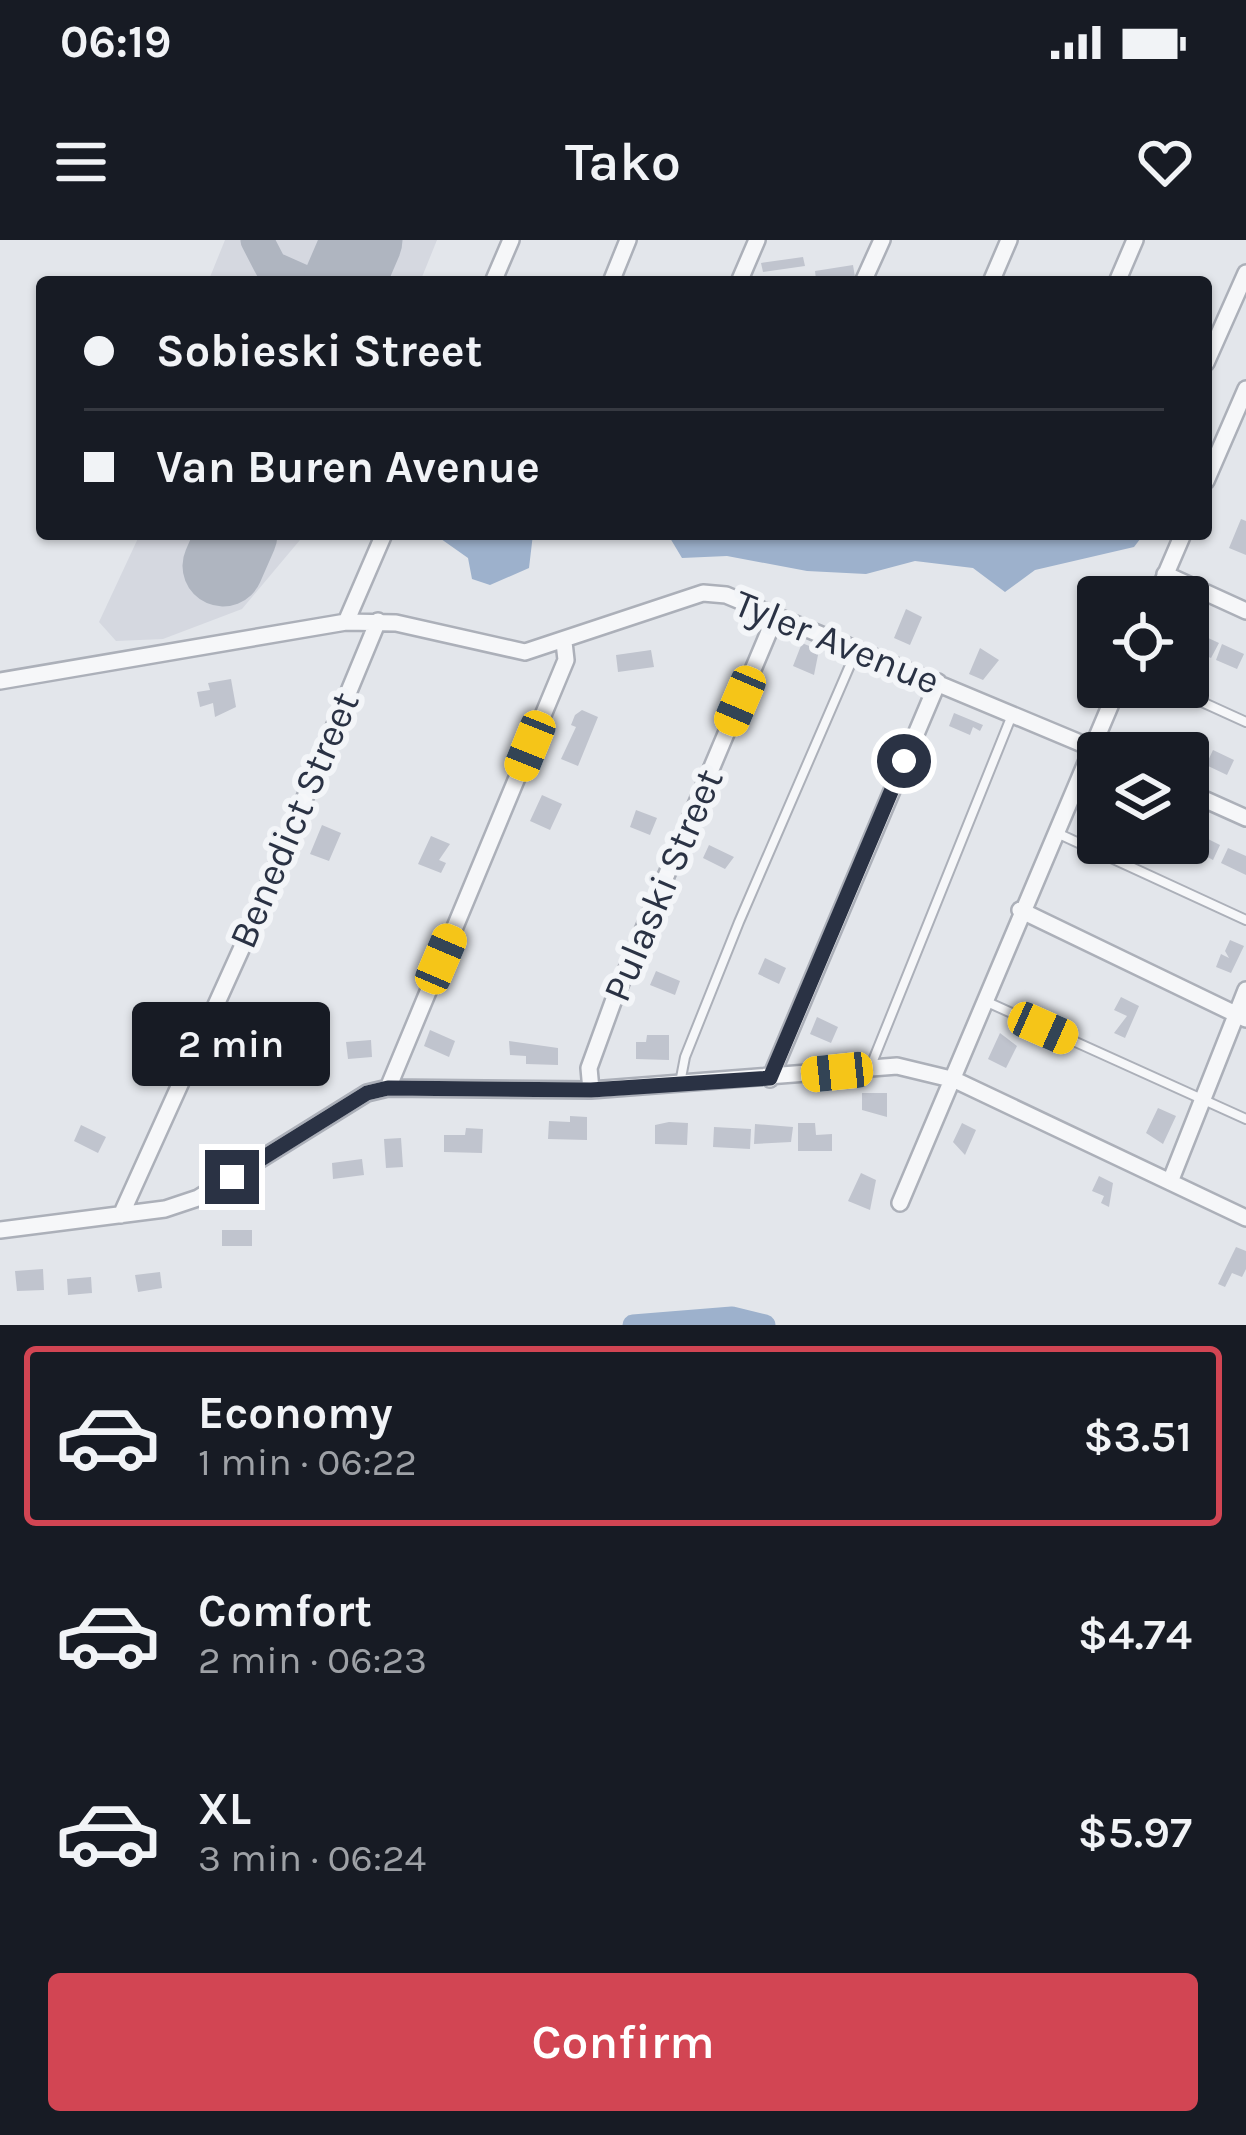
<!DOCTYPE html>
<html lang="en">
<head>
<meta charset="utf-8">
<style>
  body { margin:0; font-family:Karla,sans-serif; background:#242831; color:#f1f3f6; height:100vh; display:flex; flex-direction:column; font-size:45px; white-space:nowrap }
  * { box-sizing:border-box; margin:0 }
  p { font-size:39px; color:#9ea1a6 }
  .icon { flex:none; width:66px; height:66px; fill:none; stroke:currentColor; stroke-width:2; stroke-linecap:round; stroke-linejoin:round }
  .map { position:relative; height:1085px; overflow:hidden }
  .drawer { display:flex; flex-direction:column; background:#171b24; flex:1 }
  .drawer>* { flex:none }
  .guide { position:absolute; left:36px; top:36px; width:1176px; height:264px; border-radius:12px; box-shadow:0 3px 9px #0004; display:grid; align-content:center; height:264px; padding:0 48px; background:#171b24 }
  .controls { position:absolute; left:1077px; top:336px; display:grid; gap:24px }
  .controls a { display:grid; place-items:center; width:132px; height:132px; border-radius:12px; background:#171b24; box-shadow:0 3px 9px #0004; font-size:60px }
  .end { position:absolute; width:54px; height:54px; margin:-27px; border:15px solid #2a3244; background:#fff; box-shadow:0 0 0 6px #fff }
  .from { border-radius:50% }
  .bubble { position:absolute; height:84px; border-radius:12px; background:#171b24; box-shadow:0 3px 9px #0004; font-size:39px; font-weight:600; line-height:84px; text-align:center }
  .car { position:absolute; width:36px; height:72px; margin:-36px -18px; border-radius:15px; box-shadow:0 0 9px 3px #0007; background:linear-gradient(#f5c518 24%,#345 0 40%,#f5c518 0 76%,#345 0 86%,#f5c518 0) }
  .guide b { display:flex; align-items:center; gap:42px; height:114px; font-size:45px }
  .guide b+b { border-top:3px solid #363941 }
  .guide i { width:30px; height:30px; background:#f1f3f6 }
  ul { padding:21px 0 0; list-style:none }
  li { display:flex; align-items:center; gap:36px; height:180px; margin:0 24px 18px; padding:0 24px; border:6px solid transparent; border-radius:12px }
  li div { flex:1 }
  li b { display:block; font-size:45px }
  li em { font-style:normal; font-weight:600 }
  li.current { border-color:#d24553 }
  li>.icon { width:108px; height:108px; stroke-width:1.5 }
  .cta { display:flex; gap:24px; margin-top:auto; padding:24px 48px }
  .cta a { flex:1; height:138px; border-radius:12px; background:#d24553; color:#fff; font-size:48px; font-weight:600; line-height:138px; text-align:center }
  .status { display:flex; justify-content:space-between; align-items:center; height:84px; padding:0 60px; background:#171b24; direction:ltr }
  .status svg { height:33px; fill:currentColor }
  header { display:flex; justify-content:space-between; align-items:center; height:156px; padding:0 48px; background:#171b24; font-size:54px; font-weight:600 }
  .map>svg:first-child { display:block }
</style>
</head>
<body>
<div class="status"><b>06:19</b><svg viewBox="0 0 49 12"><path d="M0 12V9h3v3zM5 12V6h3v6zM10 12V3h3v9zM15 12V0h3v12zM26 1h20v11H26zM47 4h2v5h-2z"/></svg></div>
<header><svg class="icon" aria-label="menu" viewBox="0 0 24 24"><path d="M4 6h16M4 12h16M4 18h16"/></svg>Tako<svg class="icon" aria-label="heart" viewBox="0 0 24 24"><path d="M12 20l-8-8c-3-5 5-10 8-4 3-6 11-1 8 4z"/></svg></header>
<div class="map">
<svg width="1246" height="1085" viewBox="0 0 1246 1085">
  <rect width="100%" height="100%" fill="#e3e6eb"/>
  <path fill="#d5d8e0" d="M225,0H437L420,42H208Z
    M140,294H305L242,369L163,399L116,401L99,382Z"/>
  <path fill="#9db1cc" d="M434,294H533L529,328L490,345L472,339L468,318Z
    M649,294H1144L1134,307L1035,330L1005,352L973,328L915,321L866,334L807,331L727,316L682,318L670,298Z"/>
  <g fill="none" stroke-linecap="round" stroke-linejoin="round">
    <path stroke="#9db1cc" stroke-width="21" d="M633,1085L732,1077L765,1085"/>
    <path stroke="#afb5c0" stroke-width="33" d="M257,0L271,27L305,42"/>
    <path stroke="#afb5c0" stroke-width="81" d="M344,42L362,0
      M223,326L237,294"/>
  </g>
  <path fill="#c0c4ce" d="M803,17L805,26L763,32L761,23Z
    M853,25L855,37L816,39L815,31Z
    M1241,279L1246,281V315L1229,308Z
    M906,369L922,377L910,405L894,398Z
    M1193,391L1219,403L1211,418L1188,408Z
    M802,403L819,410L814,435L793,426Z
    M1222,404L1244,414L1237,429L1216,420Z
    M980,408L999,420L983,440L969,434Z
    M651,410L654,427L618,432L616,415Z
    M231,439L236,467L215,477L213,463L200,467L197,452L210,450L208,443Z
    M582,470L598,477L578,526L561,519L576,487L571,485L575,475Z
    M954,473L983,485L980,491L973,487L970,495L949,486Z
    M1183,496L1204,506L1198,521L1176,512Z
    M1213,510L1234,520L1227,535L1206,525Z
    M542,555L562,564L550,590L530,581Z
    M636,570L657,578L650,595L630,587Z
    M322,585L341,593L329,621L310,614Z
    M431,596L450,604L439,620L446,623L441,633L418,624Z
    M1202,596L1220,605L1213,620L1202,614L1199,621L1192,617Z
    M709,605L734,617L725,629L703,618Z
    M1228,608L1246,616V635L1221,623Z
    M1230,700L1244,706L1231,733L1216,727L1221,714L1229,718L1225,711Z
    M765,718L786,728L779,744L758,734Z
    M656,731L680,741L675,755L650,745Z
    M1121,757L1139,766L1125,798L1114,793L1127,776L1114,770Z
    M817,777L838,787L831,803L810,794Z
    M430,790L455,801L449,817L424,806Z
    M1000,793L1017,806L1006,828L988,819Z
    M647,795H669V820L636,819V802H646Z
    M371,800L372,817L348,819L346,802Z
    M509,801L558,808V825L526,824V816L510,815Z
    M862,853H887V877L862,870Z
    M1158,868L1176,876L1163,904L1146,893Z
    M570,876L587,877V900L548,899L549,881L570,882Z
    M669,882L688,883L687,905L655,904V885Z
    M798,883H815L816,895L832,894V911H798Z
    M962,883L976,890L965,915L953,902Z
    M755,884L793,887L791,902L754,904Z
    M81,885L106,897L98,913L74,901Z
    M714,887L751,889L750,909L713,907Z
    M466,888L483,889L482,913L444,912V895H465Z
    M401,898L403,927L386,928L384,899Z
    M362,919L364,935L333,939L332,923Z
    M861,933L876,940L870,970L848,961Z
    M1099,936L1113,943L1109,967L1101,963L1104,956L1092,951Z
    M222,990H252V1006H222Z
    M1236,1007L1246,1011V1029L1242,1037L1232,1033L1225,1047L1218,1044Z
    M43,1029L44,1050L17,1051L15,1031Z
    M160,1032L162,1048L138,1052L135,1035Z
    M91,1037L92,1053L68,1055L67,1039Z"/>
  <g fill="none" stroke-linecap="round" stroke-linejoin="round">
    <g stroke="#acb0b9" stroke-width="12">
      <path id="lane" d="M1169,447L1246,482
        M1057,593L1246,680
        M985,761L1246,879
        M870,828L1012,475
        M680,843L685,817L739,682L857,409"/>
    </g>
    <g stroke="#acb0b9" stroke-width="20">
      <path id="street" d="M493,42L511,0
        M611,42L628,0
        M739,42L757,0
        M863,42L882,0
        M991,42L1009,0
        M1117,42L1135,0
        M1206,123L1246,33
        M1206,241L1246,149
        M1165,334L1246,371
        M1156,357L1183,294
        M346,382L384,294
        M0,441L346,382L396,383L525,412L703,353L726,355L1104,513
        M1188,552L1246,578
        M1020,670L1246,779
        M770,839L938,442
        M388,848L566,420L564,402
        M591,850L589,828L613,762L776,375
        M1170,942L1246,750
        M900,963L1118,447
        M121,975L253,683L378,381
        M0,990L165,969L198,958L367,853L388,848L591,850L897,826L955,840L1246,978"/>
    </g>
    <use href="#lane" stroke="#f6f7f9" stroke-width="8"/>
    <use href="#street" stroke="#f6f7f9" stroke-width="15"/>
  </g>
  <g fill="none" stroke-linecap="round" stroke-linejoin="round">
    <path stroke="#2a3244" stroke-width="15" d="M232,937L367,853L388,848L591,850L770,838L904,521"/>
  </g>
  <g text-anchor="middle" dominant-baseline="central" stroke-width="12" stroke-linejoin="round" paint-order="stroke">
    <g font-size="39" fill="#2a3244" stroke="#f3f5f8">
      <text transform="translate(837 402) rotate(22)">Tyler Avenue</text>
      <text transform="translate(294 580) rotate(-67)">Benedict Street</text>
      <text transform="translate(663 645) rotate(-67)">Pulaski Street</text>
    </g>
  </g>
</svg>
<div class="controls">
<a><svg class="icon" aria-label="locate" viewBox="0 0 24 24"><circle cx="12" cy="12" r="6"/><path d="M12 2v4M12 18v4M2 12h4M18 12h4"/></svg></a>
<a><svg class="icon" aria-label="layers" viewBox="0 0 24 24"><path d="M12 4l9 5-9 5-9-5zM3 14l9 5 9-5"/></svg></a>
</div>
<i class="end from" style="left:904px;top:521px"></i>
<i class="end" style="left:232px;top:937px"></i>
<div class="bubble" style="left:132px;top:762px;width:198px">2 min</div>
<i class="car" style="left:740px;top:461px;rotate:203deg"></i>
<i class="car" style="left:530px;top:506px;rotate:202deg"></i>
<i class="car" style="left:441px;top:719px;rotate:23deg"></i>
<i class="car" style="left:1043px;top:788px;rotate:114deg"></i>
<i class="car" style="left:837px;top:832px;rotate:264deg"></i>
<div class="guide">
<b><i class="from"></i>Sobieski Street</b>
<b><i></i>Van Buren Avenue</b>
</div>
</div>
<section class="drawer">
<ul>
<li class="current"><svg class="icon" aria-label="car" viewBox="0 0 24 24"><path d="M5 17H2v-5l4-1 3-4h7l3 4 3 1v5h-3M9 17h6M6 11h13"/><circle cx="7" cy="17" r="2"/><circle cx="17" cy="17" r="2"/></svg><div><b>Economy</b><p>1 min · 06:22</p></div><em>$3.51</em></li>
<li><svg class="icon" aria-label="car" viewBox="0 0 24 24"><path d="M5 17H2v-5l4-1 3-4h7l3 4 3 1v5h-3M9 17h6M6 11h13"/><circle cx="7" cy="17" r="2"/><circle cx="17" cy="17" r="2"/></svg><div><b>Comfort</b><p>2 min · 06:23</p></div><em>$4.74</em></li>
<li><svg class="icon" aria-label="car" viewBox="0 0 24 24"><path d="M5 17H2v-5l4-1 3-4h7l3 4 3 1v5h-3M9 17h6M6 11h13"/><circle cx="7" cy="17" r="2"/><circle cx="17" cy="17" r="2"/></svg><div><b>XL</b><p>3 min · 06:24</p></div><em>$5.97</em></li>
</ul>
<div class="cta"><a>Confirm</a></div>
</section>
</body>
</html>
